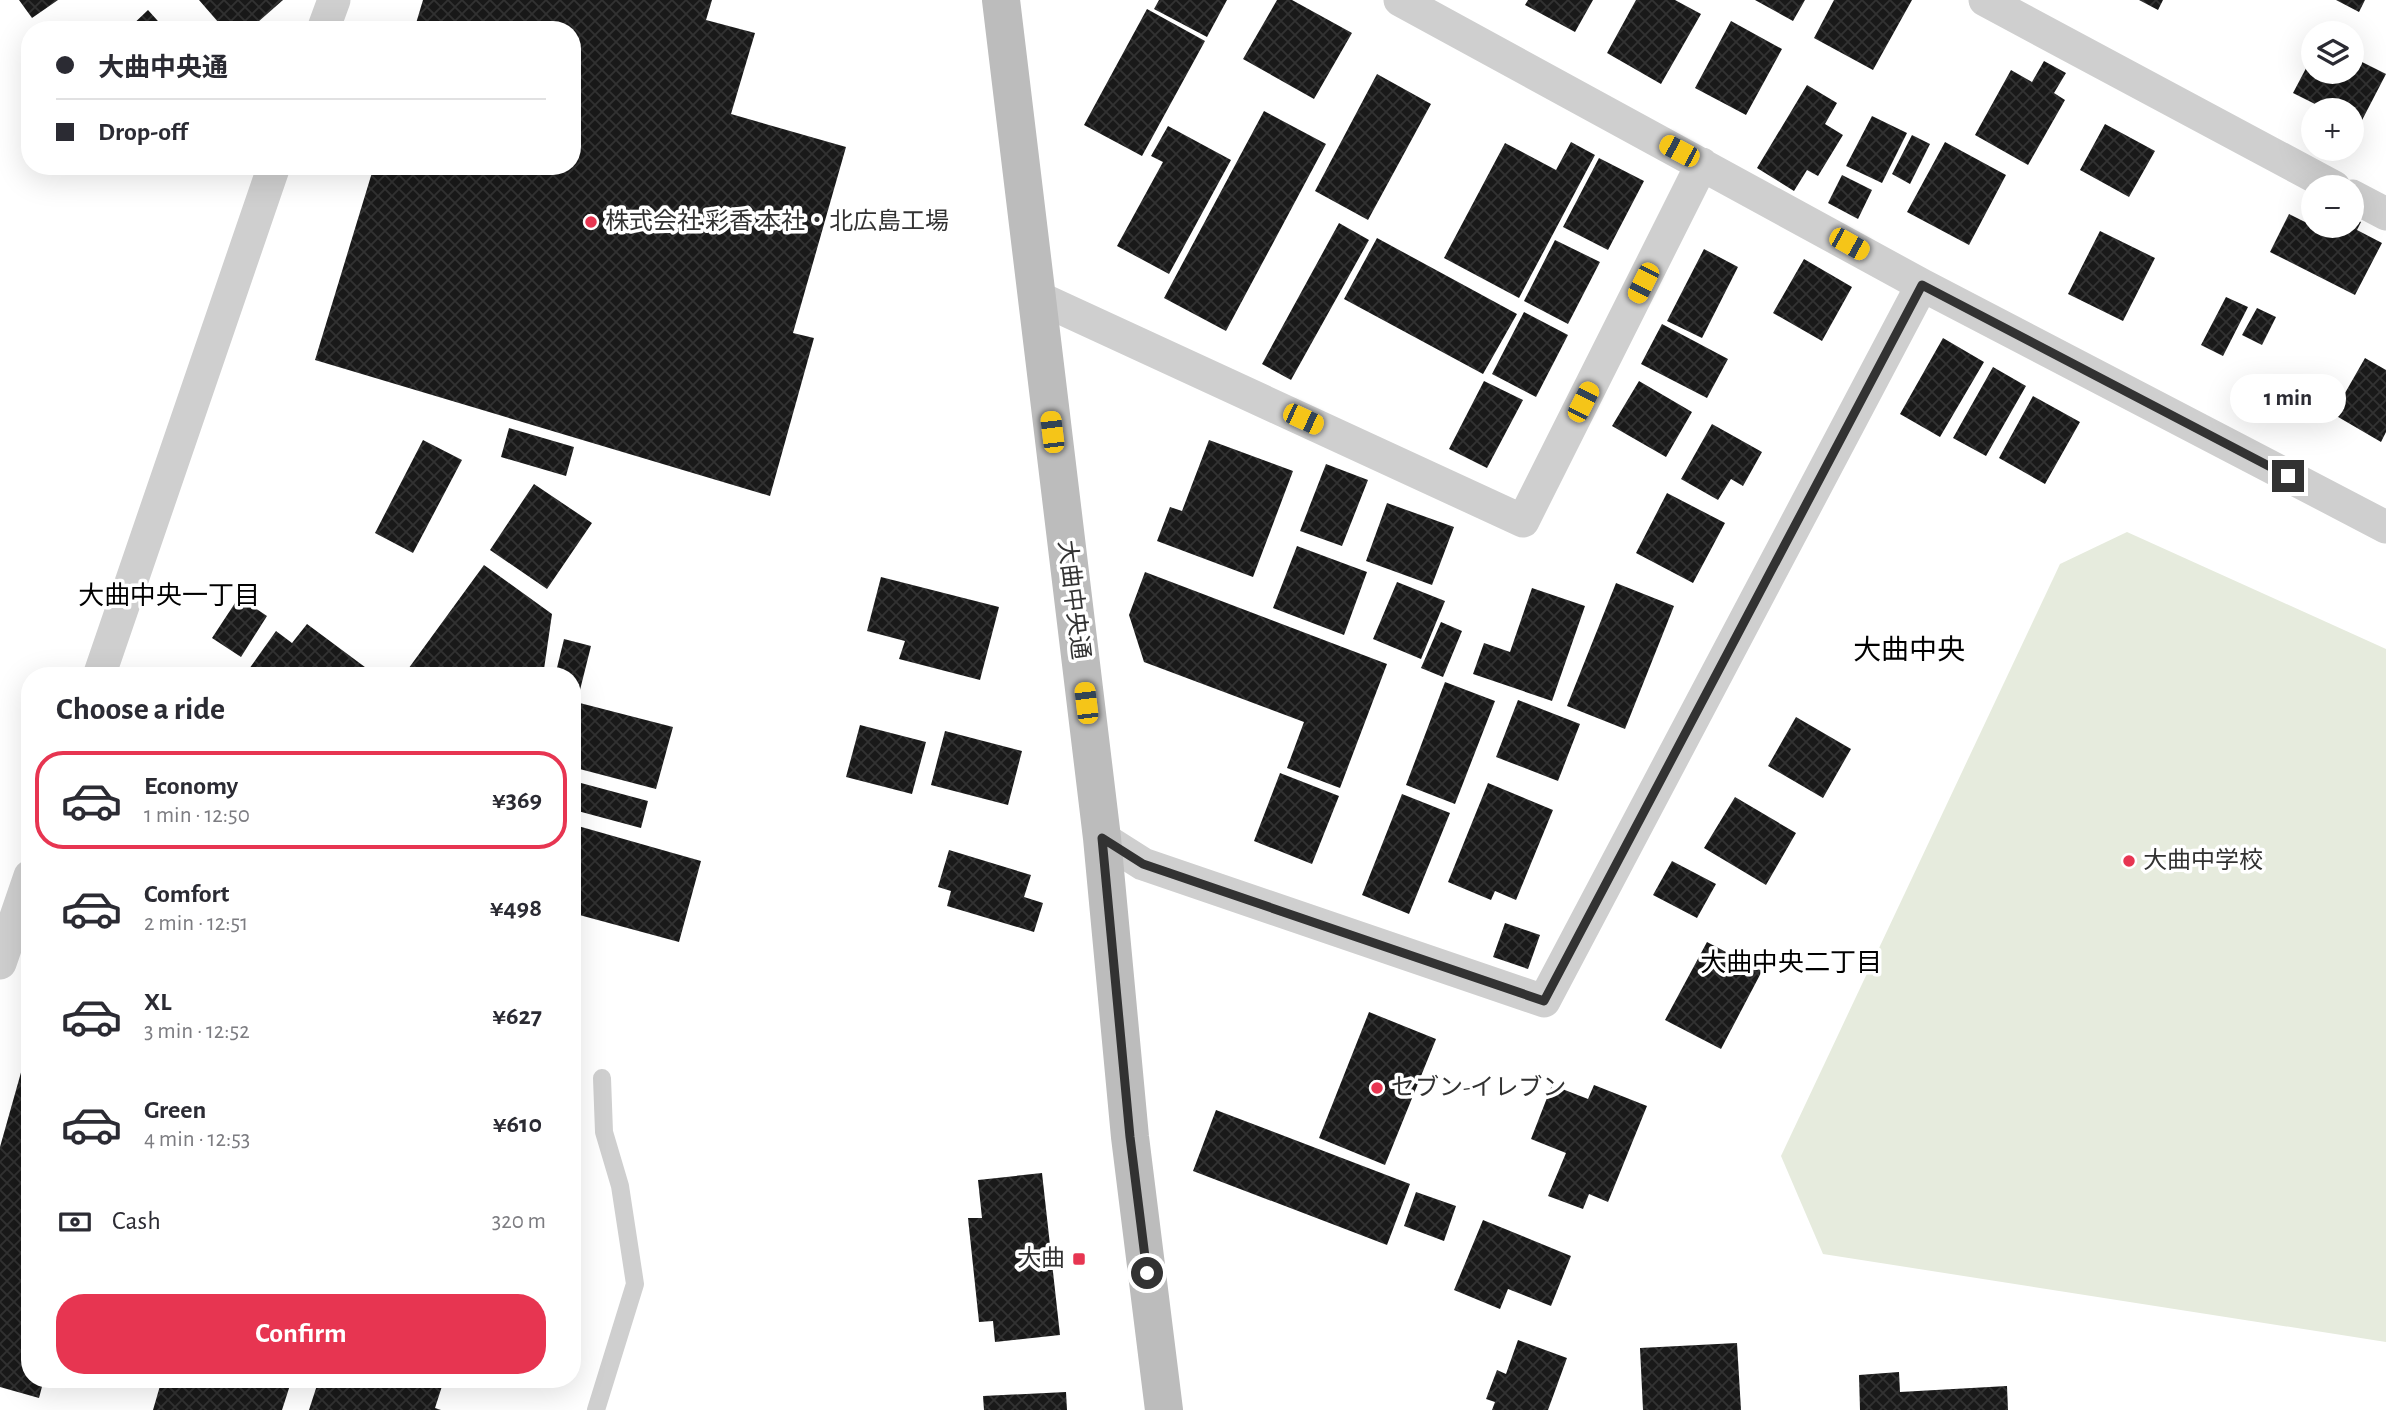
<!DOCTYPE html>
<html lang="en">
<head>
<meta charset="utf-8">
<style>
  body { margin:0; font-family:"Alegreya Sans","Noto Sans JP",sans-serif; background:#f7f7f7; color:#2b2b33; height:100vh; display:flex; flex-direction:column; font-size:26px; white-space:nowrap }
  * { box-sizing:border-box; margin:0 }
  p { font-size:23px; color:#7c7c81 }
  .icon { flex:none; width:38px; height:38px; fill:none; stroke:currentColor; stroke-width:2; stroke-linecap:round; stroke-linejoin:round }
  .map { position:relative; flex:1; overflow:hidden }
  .panel { position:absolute; left:21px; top:667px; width:560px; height:721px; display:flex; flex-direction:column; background:#fff; border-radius:28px; box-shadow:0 7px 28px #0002 }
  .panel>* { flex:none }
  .hud { position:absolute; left:21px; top:21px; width:560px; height:154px; border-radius:28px; box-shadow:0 7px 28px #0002; display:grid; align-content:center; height:154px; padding:0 35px; background:#fff }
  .fabs { position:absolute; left:2301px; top:21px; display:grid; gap:14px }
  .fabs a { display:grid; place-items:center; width:63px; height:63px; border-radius:50%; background:#fff; box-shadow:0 7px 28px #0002; font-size:35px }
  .end { position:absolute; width:32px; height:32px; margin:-16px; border:9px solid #323232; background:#fff; box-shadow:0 0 0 4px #fff }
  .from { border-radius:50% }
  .bubble { position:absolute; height:49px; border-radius:24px; background:#fff; box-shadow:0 7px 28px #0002; font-size:23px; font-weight:700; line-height:49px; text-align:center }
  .car { position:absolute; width:21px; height:42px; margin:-21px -10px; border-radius:9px; box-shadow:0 0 5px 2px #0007; background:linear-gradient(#f5c518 24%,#345 0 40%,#f5c518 0 76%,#345 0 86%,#f5c518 0) }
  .hud b { display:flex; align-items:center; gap:24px; height:66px; font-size:26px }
  .hud b+b { border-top:2px solid #e1e1e2 }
  .hud i { width:18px; height:18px; background:#2b2b33 }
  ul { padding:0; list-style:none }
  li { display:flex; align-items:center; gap:21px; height:98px; margin:0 14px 10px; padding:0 21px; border:4px solid transparent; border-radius:28px }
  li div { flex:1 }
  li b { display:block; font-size:26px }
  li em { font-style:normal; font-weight:700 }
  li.selected { border-color:#e73551 }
  li>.icon { width:63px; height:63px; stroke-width:1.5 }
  h2 { padding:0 35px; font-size:32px; line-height:84px }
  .pay { display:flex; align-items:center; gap:18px; height:77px; padding:0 35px; font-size:26px }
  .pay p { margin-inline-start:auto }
  .action { display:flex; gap:14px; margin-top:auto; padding:14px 35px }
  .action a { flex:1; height:80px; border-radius:28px; background:#e73551; color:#fff; font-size:28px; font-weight:700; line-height:80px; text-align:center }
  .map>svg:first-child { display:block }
</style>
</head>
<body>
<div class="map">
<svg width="2386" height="1410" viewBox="0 0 2386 1410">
  <defs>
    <pattern id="building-cross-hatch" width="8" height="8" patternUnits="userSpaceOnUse" patternTransform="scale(1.75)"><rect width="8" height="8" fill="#191919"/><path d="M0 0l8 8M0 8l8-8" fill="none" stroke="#323232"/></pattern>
  </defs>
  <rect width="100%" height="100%" fill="#fff"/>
  <path fill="#e6ebdd" d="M2127,532L2386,649V1342L1823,1254L1781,1156L2060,564Z"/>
  <path fill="url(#building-cross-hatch)" d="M19,0H58L32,18Z
    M199,0H283L249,30H225Z
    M423,0H712L706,20L755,33L731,114L846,147L793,333L814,338L770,496L315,360L374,166H572V30H414Z
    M1159,0H1227L1207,37L1154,9Z
    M1277,0H1292L1352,33L1314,99L1243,59Z
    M1528,0H1593L1575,32L1525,5Z
    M1636,0H1675L1701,14L1661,84L1607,53Z
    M1755,0H1805L1793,21Z
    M1834,0H1912L1873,70L1814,38Z
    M2139,0H2163L2158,10Z
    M2336,0H2365L2359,12Z
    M1147,9L1205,41L1142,156L1084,125Z
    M148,10L166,30H127Z
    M1731,21L1782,49L1746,115L1695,88Z
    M2314,53V72H2352V57L2386,74L2359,126L2352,123V110H2327L2293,93Z
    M2044,61L2066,73L2054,93L2065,100L2028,165L1975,135L2011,70L2032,82Z
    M1377,74L1431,104L1368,220L1315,191Z
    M1807,85L1837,103L1825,124L1843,135L1818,176L1807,170L1794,191L1757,168Z
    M1264,111L1326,144L1226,331L1164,298Z
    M1872,116L1907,133L1882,183L1846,166Z
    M2105,124L2155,151L2129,197L2080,170Z
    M1168,126L1231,160L1169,274L1117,246L1163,162L1151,156Z
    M1912,135L1930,144L1910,184L1892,174Z
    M1571,142L1595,155L1519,298L1444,258L1505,143L1556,170Z
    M1945,142L2006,175L1969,245L1907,212Z
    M1599,158L1644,181L1608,250L1563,227Z
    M1842,175L1872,190L1858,219L1828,203Z
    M2289,214L2317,228L2318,226H2352V218L2361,222L2357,230L2382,243L2355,295L2270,252Z
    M1339,223L1369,240L1291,380L1262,364Z
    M2100,231L2155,258L2123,321L2068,294Z
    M1377,238L1517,314L1483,374L1344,299Z
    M1555,240L1600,262L1568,324L1524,301Z
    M1704,249L1738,267L1702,338L1667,321Z
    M1804,259L1852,287L1822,341L1773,313Z
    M2226,297L2248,307L2223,356L2201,345Z
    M2257,308L2276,317L2262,345L2242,335Z
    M1524,312L1568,335L1536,397L1492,374Z
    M1662,324L1728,359L1707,398L1641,364Z
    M1943,338L1984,362L1940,437L1900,414Z
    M2365,358L2386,370V432L2381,442L2333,414Z
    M1993,367L2026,386L1986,456L1953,438Z
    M1484,381L1523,400L1487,468L1449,449Z
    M1639,381L1692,412L1666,457L1612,426Z
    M2033,396L2080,422L2045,484L1999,458Z
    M1712,424L1762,452L1743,486L1731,479L1718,500L1681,479Z
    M509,428L574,447L566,476L501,457Z
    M423,440L462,460L413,553L375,533Z
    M1209,440L1293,471L1253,577L1157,541L1170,507L1182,511Z
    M1326,464L1368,480L1342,546L1300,531Z
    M534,484L592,523L547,589L490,550Z
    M1667,493L1725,523L1693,583L1636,553Z
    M1387,503L1454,527L1432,585L1366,561Z
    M1297,546L1367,572L1344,635L1273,608Z
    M484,565L552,614L543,676H403Z
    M1145,572L1387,664L1340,788L1287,768L1304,722L1144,662L1129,615Z
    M881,577L999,607L980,680L899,659L905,641L867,631Z
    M1397,582L1445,601L1421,659L1373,639Z
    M1616,583L1674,606L1625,729L1567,706Z
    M1532,588L1585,606L1552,701L1473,674L1484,643L1510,652Z
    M239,597L267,616L241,657L212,638Z
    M1441,622L1462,631L1443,677L1421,668Z
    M307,624L377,676H244L276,631L292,643Z
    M564,639L591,646L579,694L572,693V676H555Z
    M1445,682L1495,701L1455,804L1406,785Z
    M1518,700L1580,724L1558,781L1496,757Z
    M572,701L673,727L656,789L572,767Z
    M1796,717L1851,749L1823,798L1768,766Z
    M860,725L926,742L912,794L846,777Z
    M945,731L1022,751L1008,805L931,785Z
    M1280,773L1339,796L1312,864L1254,841Z
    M581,783L648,801L641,828L574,810Z
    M1488,783L1553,810L1516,900L1495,891L1491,900L1448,882Z
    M1402,794L1450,813L1409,914L1362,895Z
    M1735,797L1796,833L1766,885L1704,848Z
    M578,826L701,861L679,942L572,913V845Z
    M949,850L1031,875L1024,897L1043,903L1034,932L947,906L951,891L938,887Z
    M1672,861L1716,884L1697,918L1653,895Z
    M1505,923L1540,935L1528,969L1493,957Z
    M1707,942L1762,971L1721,1049L1665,1020Z
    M1369,1012L1436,1039L1385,1165L1319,1138Z
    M29,1044L30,1379H44L39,1398L0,1387V1147Z
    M1552,1085L1588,1099L1594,1085L1647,1106L1608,1202L1589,1194L1583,1209L1548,1196L1566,1153L1531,1139Z
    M1216,1110L1410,1184L1387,1245L1193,1171Z
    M1042,1173L1060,1335L995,1342L993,1321L979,1322L968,1218H982L978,1180Z
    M1416,1192L1456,1206L1444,1241L1404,1226Z
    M1483,1220L1571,1256L1551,1306L1508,1289L1500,1309L1454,1290Z
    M1518,1340L1567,1358L1548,1410H1492L1495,1402L1486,1399L1497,1370L1506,1374Z
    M1737,1343L1741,1410H1643L1640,1348Z
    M1899,1372L1900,1392L2007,1386L2008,1410H1860L1859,1375Z
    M162,1379H292L282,1410H153Z
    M319,1379H429L443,1383L435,1408L441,1410H309Z
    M1066,1392L1067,1410H984L983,1396Z"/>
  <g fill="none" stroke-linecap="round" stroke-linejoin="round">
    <path stroke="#cfcfcf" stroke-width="18" d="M596,1410L635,1284L620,1186L604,1132L602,1078"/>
    <path stroke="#cfcfcf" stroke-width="33" d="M1400,0L1922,285L2386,527
      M1985,0L2334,187
      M323,30L334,0
      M2352,196L2386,214
      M1035,296L1523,521L1702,164
      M99,676L274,166
      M1102,838L1143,864L1544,1001L1922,285
      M0,963L30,876"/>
    <path stroke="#bcbcbc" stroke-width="38" d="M1001,0L1102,838L1130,1137L1164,1410"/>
  </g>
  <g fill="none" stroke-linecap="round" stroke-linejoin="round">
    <path stroke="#323232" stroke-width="9" d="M1147,1273L1130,1137L1102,838L1143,864L1544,1001L1922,285L2288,476"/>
  </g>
  <g fill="#e73551" stroke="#fff" stroke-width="2.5">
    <circle cx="591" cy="222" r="7"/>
    <circle cx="2129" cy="861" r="7"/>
    <circle cx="1377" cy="1088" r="7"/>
    <rect x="1072" y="1252" width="14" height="14" rx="3.5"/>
  </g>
  <g text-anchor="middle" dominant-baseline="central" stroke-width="7" stroke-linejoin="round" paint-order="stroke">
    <g font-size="24" fill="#323232" stroke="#fff" text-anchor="start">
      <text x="605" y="222">株式会社 彩香 本社・北広島工場</text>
      <text x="2143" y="861">大曲中学校</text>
      <text x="1391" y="1088">セブン-イレブン</text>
      <text x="1065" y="1259" text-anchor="end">大曲</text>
    </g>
    <g font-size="24" fill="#323232" stroke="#fff">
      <text transform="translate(1073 600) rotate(83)">大曲中央通</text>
    </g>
    <g font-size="26" fill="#000" stroke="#fff">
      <text x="169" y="596">大曲中央一丁目</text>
      <text x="1791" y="963">大曲中央二丁目</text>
    </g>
    <g font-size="28" fill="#000" stroke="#fff">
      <text x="1909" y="651">大曲中央</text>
    </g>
  </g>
</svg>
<div class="fabs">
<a><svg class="icon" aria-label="layers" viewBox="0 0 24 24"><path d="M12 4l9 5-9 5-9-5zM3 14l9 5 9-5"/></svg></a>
<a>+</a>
<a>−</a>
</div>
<i class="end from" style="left:1147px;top:1273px"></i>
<i class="end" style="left:2288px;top:476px"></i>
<div class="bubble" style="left:2230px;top:374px;width:116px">1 min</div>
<i class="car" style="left:1679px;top:151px;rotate:298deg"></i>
<i class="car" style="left:1849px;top:244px;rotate:119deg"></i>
<i class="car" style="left:1643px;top:283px;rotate:207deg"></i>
<i class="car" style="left:1583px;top:402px;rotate:27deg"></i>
<i class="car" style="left:1303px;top:419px;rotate:115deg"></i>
<i class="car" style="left:1052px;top:432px;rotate:353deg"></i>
<i class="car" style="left:1086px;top:703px;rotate:353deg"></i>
<div class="hud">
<b><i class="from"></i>大曲中央通</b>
<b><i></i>Drop-off</b>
</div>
<section class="panel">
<h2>Choose a ride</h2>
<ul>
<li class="selected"><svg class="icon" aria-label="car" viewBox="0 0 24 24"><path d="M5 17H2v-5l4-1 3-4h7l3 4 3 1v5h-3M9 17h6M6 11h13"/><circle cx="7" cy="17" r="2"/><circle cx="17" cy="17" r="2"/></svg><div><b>Economy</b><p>1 min · 12:50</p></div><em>¥369</em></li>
<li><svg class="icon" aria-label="car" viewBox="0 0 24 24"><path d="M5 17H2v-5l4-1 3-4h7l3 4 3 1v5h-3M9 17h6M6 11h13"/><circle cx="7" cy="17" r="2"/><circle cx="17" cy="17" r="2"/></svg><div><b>Comfort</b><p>2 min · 12:51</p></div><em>¥498</em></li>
<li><svg class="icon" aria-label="car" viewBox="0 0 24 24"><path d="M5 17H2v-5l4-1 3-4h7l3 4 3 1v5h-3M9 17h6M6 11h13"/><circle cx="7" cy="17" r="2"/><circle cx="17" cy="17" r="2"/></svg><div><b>XL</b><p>3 min · 12:52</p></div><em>¥627</em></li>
<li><svg class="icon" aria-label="car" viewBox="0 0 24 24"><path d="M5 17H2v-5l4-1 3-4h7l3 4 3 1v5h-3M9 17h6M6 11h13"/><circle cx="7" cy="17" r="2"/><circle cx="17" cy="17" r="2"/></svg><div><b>Green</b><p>4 min · 12:53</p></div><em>¥610</em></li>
</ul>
<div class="pay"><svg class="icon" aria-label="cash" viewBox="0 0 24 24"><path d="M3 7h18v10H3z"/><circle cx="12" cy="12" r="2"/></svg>Cash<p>320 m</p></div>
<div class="action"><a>Confirm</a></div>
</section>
</div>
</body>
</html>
